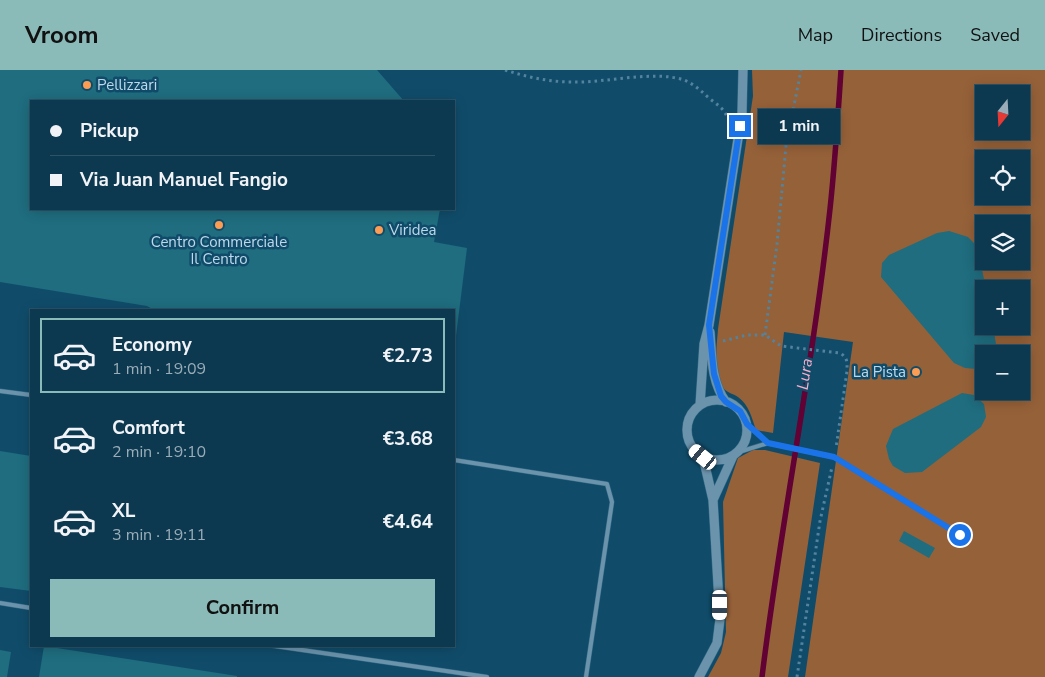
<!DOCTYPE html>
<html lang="en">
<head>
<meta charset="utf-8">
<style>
  body { margin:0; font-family:"Nunito Sans",sans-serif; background:#1a445a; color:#f1f3f6; height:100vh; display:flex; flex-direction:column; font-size:19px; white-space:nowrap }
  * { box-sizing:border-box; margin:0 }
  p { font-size:16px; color:#9aacb7 }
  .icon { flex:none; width:28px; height:28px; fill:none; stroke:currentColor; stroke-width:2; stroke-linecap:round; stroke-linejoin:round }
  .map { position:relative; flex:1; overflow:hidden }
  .panel { position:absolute; left:30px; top:239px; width:425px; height:338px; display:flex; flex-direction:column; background:#0c3950; border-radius:0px; box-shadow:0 2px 12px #0003,0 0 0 1px #2c5367 }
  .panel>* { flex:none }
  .banner { position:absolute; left:30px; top:30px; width:425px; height:110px; border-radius:0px; box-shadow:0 2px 12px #0003,0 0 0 1px #2c5367; display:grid; align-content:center; height:110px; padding:0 20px; background:#0c3950 }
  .needle { width:32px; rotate:198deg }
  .tools { position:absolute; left:975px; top:15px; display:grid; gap:10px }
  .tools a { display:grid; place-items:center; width:55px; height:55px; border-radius:0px; background:#0c3950; box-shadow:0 2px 12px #0003,0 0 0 1px #2c5367; font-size:25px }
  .end { position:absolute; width:22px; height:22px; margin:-11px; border:6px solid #1a73e8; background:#fff; box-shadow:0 0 0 2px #fff }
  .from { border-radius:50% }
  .bubble { position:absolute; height:35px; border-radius:0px; background:#0c3950; box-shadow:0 2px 12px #0003,0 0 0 1px #2c5367; font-size:16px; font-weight:700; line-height:35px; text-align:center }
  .car { position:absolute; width:15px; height:30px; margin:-15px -8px; border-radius:6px; box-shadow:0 0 4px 1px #0007; background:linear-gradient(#fff 24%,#345 0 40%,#fff 0 76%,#345 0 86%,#fff 0) }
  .banner b { display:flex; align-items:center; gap:18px; height:48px; font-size:19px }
  .banner b+b { border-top:1px solid #2c5367 }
  .banner i { width:12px; height:12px; background:#f1f3f6 }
  ul { padding:9px 0 0; list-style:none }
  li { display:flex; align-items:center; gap:15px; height:75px; margin:0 10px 8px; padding:0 10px; border:2px solid transparent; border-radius:0px }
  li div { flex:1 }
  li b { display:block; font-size:19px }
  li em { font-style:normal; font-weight:700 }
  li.selected { border-color:#8bbbb9 }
  li>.icon { width:45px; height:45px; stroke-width:1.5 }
  .action { display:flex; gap:10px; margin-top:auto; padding:10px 20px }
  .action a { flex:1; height:58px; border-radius:0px; background:#8bbbb9; color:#111; font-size:20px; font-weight:700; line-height:58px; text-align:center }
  header { display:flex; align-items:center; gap:30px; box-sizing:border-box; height:70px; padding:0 25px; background:#8bbbb9; color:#111 }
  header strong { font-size:24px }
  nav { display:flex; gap:28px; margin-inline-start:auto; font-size:18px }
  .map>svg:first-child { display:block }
</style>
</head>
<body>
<header>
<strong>Vroom</strong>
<nav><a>Map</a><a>Directions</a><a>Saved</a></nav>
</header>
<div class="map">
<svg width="1045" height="607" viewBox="0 0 1045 607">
  <rect width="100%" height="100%" fill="#104c6a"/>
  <path fill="#956139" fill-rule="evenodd" d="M752,0H1045V607H805L853,272L784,262L773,363L756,360C752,348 749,335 738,327C734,324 728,323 724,319C712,308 717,274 718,259L753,26ZM984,24H1021V61H984ZM984,89H1021V126H984ZM984,154H1021V191H984ZM984,219H1021V256H984ZM984,284H1021V321H984Z
    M753,380H765L820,393L788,607H708L721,583L726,562L723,432L738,388Z"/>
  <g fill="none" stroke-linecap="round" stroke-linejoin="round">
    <path stroke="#610134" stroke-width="5.5" d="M762,607C781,451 813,296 830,139C835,93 838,46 841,0"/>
  </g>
  <path fill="#1f6d7f" d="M0,0H377L404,31H31V139H440L434,172L467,178L455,274L454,240H154L147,236L0,212Z
    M949,161L968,167L975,174L979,185L986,219H984V256H993L996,274L994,284H984V296L976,299L965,298L954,293L881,207L882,193L889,185L937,163Z
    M962,323L974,325L984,334L986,347L981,357L922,402L905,403L893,396L889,389L886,376L893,359Z
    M0,381L31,386V521L0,517Z
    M904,461L935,478L929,488L899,471Z
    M44,576L237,606V607H39Z
    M0,580L11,582L7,607H0Z"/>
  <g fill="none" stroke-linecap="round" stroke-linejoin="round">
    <g stroke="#366b86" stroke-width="5">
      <path id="service" d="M0,321L31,325
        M747,354L768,373
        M739,382L768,373L834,387L960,465
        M454,390L607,414L612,432L586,607
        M0,533L31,538
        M268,575L487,607"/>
    </g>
    <g stroke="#366b86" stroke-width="10">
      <path id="tertiary" d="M710,262C712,286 711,312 726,332
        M687 360a30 30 0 1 1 60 0a30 30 0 1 1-60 0Z
        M700,335L704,274L709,255L742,43L743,0
        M713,430L733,386
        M699,607L717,573L720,549L713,430L703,387"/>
    </g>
    <path stroke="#54839d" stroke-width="3" stroke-dasharray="2.5 4" stroke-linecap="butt" d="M505,0C527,7 549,12 573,12C606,13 653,0 684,10C694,14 701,21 709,28C716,34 724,38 727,47
      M765,265L777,174L786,76L801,0
      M723,271L747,265H765L781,276L840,283C848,288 847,292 847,301L836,378
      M797,607L820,451L832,397"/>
    <use href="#service" stroke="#6b93ac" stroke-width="4"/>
    <use href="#tertiary" stroke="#6b93ac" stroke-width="9"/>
  </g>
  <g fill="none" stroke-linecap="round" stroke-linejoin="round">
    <path stroke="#1a73e8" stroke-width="6" d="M740,56L709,255L714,304L721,326L726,332L740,341L747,354L768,373L834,387L960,465"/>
  </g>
  <g fill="#fc9d53" stroke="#104c6a" stroke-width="2">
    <circle cx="87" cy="15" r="5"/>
    <circle cx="219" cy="155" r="5"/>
    <circle cx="379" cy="160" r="5"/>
    <circle cx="916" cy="302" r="5"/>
  </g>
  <g text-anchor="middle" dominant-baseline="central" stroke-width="5" stroke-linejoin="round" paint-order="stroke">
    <g font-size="15" fill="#bdd9eb" stroke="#104c6a" text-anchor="start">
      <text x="97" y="15">Pellizzari</text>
      <text x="389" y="160">Viridea</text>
      <text x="219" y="172" text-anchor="middle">Centro Commerciale<tspan x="219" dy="17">Il Centro</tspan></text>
      <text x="906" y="302" text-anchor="end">La Pista</text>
    </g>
    <g font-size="16" font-style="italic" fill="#fbaec9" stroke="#104c6a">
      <text transform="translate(805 304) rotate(-81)">Lura</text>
    </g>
  </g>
</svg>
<div class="tools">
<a><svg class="needle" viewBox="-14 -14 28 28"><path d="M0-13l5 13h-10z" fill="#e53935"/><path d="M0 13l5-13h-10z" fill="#9aacb7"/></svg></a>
<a><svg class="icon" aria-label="locate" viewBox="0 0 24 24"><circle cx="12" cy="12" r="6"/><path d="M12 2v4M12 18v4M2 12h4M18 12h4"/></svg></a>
<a><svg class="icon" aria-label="layers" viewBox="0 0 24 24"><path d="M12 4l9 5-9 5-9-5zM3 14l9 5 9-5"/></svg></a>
<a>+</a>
<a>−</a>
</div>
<i class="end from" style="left:960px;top:465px"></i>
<i class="end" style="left:740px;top:56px"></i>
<div class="bubble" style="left:758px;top:39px;width:82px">1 min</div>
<i class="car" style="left:703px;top:387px;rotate:309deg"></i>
<i class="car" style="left:720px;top:535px;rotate:180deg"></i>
<div class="banner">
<b><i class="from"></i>Pickup</b>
<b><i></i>Via Juan Manuel Fangio</b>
</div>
<section class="panel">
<ul>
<li class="selected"><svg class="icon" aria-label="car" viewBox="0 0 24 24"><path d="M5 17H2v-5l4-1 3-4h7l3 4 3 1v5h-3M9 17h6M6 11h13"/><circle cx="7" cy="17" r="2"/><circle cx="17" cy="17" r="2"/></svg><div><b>Economy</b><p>1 min · 19:09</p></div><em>€2.73</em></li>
<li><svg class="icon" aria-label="car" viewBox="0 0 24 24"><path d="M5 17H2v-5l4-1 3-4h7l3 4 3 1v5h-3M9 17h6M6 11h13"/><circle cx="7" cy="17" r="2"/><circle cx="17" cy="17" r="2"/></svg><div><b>Comfort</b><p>2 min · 19:10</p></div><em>€3.68</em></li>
<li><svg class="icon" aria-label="car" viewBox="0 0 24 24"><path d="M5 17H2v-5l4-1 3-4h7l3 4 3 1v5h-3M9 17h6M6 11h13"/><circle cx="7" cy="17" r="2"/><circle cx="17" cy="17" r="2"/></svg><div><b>XL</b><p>3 min · 19:11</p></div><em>€4.64</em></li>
</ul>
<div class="action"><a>Confirm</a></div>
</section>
</div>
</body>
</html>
